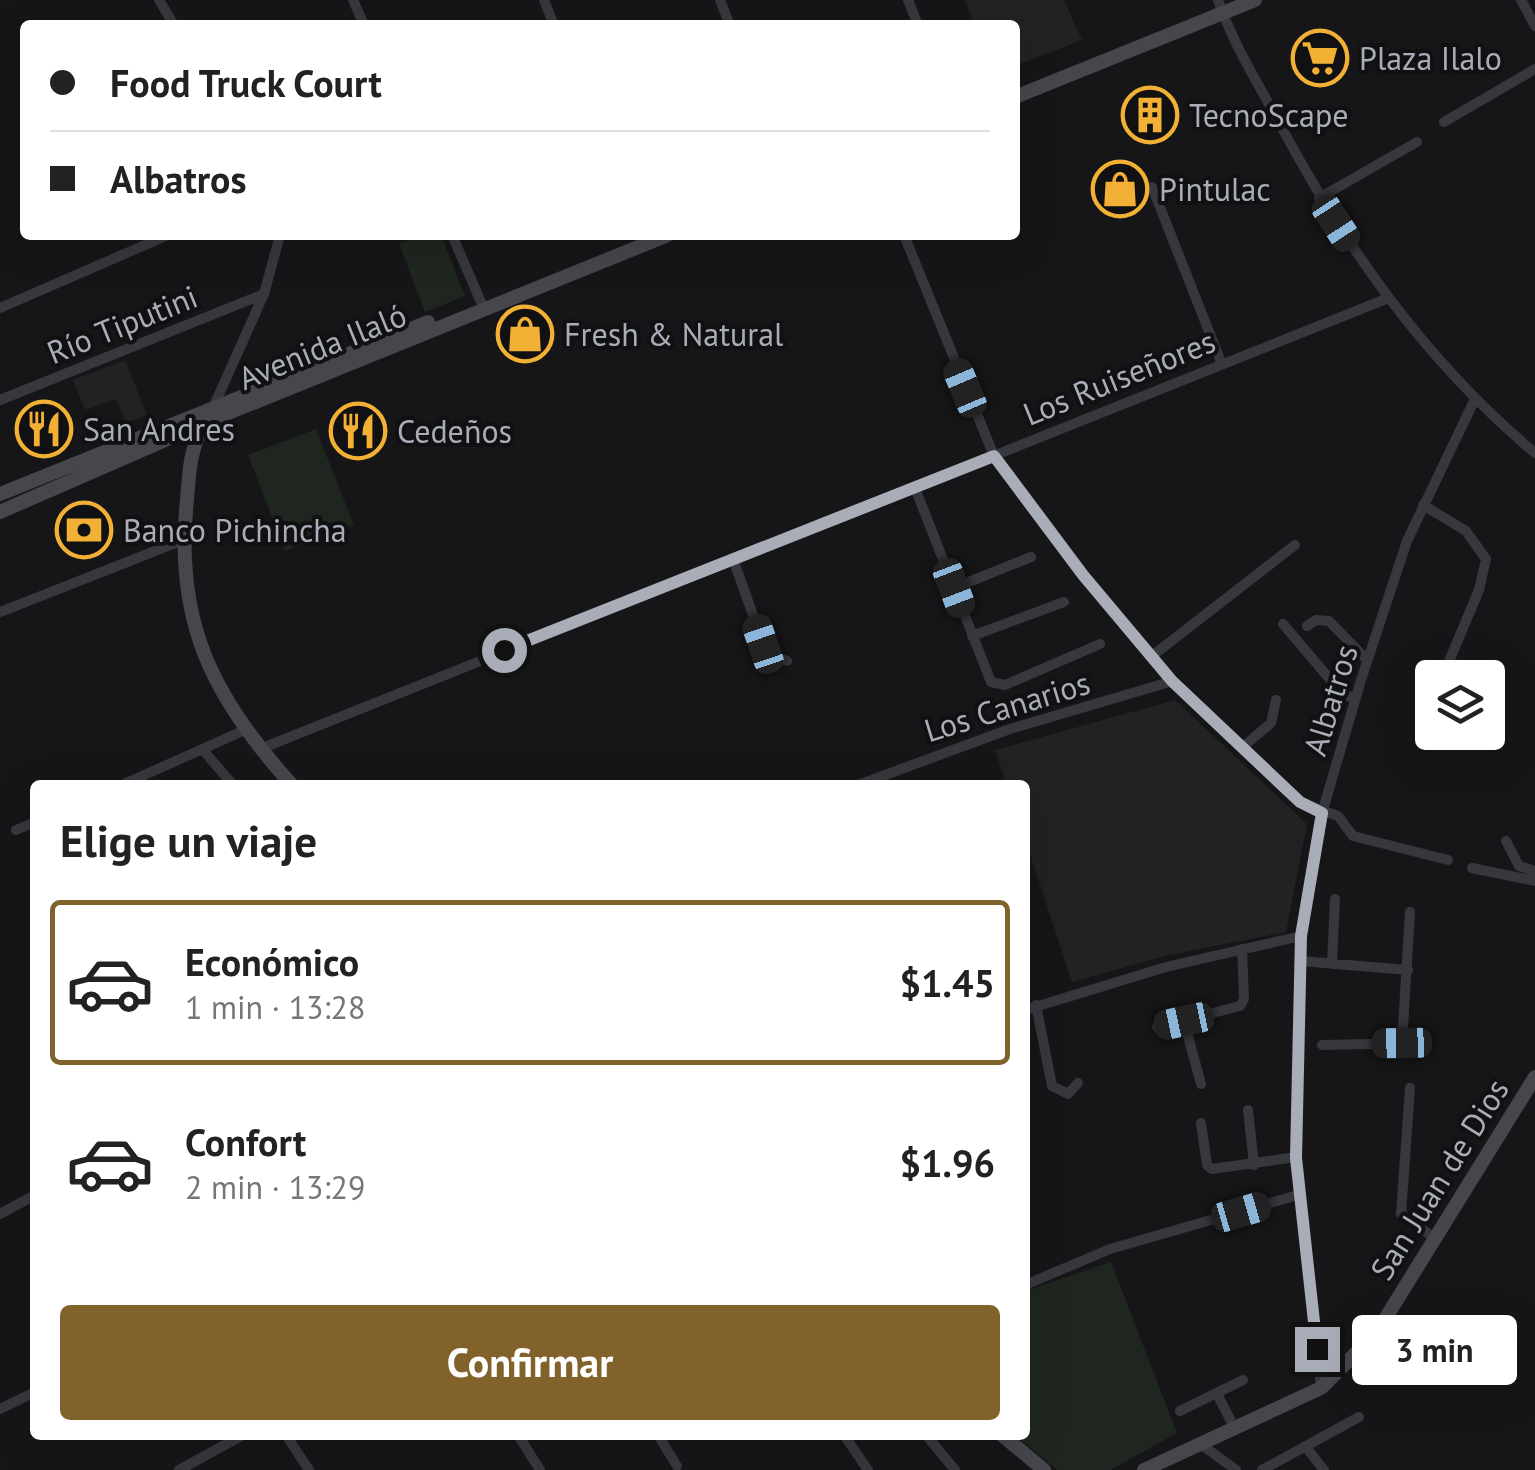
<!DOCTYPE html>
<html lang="es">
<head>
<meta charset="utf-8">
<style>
  body { margin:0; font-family:"PT Sans",sans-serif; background:#f2f2f2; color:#222; height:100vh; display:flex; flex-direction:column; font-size:38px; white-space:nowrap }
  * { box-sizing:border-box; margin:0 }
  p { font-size:32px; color:#767676 }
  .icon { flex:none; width:55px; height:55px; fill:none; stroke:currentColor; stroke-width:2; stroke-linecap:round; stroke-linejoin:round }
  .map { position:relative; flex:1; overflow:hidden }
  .details { position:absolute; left:30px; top:780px; width:1000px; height:660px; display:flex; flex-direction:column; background:#fff; border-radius:10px; box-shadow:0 10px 40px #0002 }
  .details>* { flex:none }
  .banner { position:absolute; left:20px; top:20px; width:1000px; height:220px; border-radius:10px; box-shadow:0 10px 40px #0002; display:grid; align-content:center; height:220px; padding:0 30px; background:#fff }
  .tools { position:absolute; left:1415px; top:660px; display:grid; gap:20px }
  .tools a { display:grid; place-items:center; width:90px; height:90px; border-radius:10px; background:#fff; box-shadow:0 10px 40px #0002; font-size:50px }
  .end { position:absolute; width:45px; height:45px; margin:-22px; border:12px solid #a8adb8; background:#111; box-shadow:0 0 0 5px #111 }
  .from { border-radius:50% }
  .bubble { position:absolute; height:70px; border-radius:10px; background:#fff; box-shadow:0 10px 40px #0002; font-size:32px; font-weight:700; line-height:70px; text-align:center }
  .car { position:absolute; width:30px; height:60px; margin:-30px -15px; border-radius:12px; box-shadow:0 0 8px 2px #0007; background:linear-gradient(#222 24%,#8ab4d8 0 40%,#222 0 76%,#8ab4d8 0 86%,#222 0) }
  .banner b { display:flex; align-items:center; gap:35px; height:95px; font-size:38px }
  .banner b+b { border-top:2px solid #e0e0e0 }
  .banner i { width:25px; height:25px; background:#222 }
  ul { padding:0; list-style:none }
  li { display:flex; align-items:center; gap:30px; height:165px; margin:0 20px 15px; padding:0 10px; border:5px solid transparent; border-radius:10px }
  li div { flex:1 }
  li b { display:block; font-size:38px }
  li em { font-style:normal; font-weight:700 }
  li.selected { border-color:#80622a }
  li>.icon { width:90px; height:90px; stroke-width:1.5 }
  h2 { padding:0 30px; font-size:45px; line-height:120px }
  .cta { display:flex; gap:20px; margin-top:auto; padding:20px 30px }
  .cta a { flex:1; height:115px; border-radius:10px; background:#80622a; color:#fff; font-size:40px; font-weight:700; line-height:115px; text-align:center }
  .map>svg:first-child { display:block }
</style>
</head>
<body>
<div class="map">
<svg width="1535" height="1470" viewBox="0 0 1535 1470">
  <rect width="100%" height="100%" fill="#161618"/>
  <path fill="#222225" d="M965,0H1064L1082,40L1015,66V25H974Z
    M125,360L147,415L126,423L116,399L85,410L73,380Z
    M1175,700L1307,824L1286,932L1169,955L1072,982L1025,839V785H1007L995,750Z"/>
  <path fill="#1e261f" d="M424,235H441L465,296L425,312L399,244Z
    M316,429L354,525L285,551L248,455Z
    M1111,1262L1177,1433L1111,1470H1057L1015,1435H1025V1291Z"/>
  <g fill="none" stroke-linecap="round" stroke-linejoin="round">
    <path stroke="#37383d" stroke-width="10" d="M159,0L174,25
      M353,0L364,25
      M544,0L554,25
      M720,0L730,25
      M908,0L918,25
      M1218,0C1232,41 1255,78 1276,117C1344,245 1423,359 1535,453
      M1521,0L1535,26
      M1444,122L1535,69
      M1152,187L1221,362
      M1319,198L1417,142
      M452,235L484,309
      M904,235L994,456L1083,575L1173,681L1300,802L1338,816L1353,836L1448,860
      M0,308L168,235
      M0,400L264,294
      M212,410L264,294L280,235
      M915,488L991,682L1005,685L1100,644
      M1423,505L1466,531L1486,559L1479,590L1442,678
      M733,559L763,643L770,654L787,661
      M954,588L1031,557
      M0,612L183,540
      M1283,624L1340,691L1355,700
      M1307,626L1316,620L1329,621L1367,660
      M972,636L1064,602
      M1152,656L1295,545
      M1244,746L1271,723L1276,700
      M260,749L1386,299
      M203,750L233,785
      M122,785L245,730
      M858,785L1010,729L1173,681
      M16,830L35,822
      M1506,841L1519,866L1535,871
      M1472,868L1535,881
      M1301,961L1408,970
      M1332,964L1335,899
      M1036,1005L1052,1086L1068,1094L1078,1083
      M1025,1010L1166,967L1301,936
      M1184,1021L1201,1084
      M1157,1027L1240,1006L1244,999L1242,949
      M1402,1043L1410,912
      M1322,1045L1418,1043
      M1410,1088L1401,1214L1433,1237
      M1248,1110L1254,1165
      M1201,1123L1207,1165L1212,1169L1296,1157
      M0,1214L35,1195
      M1025,1285L1110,1249L1298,1195
      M1321,1388L1296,1157L1301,936L1322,813L1361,680L1407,541L1474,401
      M1217,1394L1235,1429
      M0,1409L35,1392
      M1180,1411L1243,1380
      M286,1435L309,1470
      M518,1435L540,1470
      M658,1435L677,1466
      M844,1435L868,1470
      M926,1435L955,1470
      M1202,1445L1236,1470
      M1306,1447L1324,1470
      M179,1470L243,1435
      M1262,1470L1359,1417"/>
    <path stroke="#45474d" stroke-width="14" d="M1015,97L1255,0
      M204,425C190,448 189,473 187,500C174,620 212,697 292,785
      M0,494L428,322
      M0,512L211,420L668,235
      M1002,1435L1044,1470
      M1144,1470L1321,1388L1377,1332L1535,1077"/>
  </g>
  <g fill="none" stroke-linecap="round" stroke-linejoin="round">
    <path stroke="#a8adb8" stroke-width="12" d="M504,650L994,456L1083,575L1172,681L1300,802L1322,813L1301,936L1296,1158L1317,1349"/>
  </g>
  <defs>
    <g id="supermarket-ring" transform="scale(2.875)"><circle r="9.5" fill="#111113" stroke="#f2b134" stroke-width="1.5"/><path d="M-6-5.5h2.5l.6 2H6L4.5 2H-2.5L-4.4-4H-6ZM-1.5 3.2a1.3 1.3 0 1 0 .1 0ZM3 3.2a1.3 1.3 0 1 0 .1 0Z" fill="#f2b134"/></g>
    <g id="building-ring" transform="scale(2.875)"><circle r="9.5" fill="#111113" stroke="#f2b134" stroke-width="1.5"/><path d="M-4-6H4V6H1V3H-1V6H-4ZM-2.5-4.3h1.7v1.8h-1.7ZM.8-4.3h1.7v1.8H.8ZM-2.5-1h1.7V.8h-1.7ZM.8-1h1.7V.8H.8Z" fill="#f2b134"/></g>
    <g id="shop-ring" transform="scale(2.875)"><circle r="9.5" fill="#111113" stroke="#f2b134" stroke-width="1.5"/><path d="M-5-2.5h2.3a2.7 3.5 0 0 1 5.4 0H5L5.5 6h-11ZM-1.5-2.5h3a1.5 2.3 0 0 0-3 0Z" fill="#f2b134"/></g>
    <g id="restaurant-ring" transform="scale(2.875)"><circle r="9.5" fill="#111113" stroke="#f2b134" stroke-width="1.5"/><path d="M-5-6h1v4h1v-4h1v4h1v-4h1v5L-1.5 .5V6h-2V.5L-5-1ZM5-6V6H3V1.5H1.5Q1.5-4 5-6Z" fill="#f2b134"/></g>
    <g id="bank-ring" transform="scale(2.875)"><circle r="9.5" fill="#111113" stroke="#f2b134" stroke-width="1.5"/><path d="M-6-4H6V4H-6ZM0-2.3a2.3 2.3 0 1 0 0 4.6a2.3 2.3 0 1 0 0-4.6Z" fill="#f2b134"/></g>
  </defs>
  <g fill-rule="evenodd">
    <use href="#supermarket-ring" x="1320" y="58"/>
    <use href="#building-ring" x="1150" y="115"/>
    <use href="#shop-ring" x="1120" y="189"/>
    <use href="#shop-ring" x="525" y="334"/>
    <use href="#restaurant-ring" x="44" y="429"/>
    <use href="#restaurant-ring" x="358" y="431"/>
    <use href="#bank-ring" x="84" y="530"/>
  </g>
  <g text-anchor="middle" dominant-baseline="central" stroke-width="8" stroke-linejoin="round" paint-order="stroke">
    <g font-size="32" fill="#a8adb8" stroke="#111113" text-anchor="start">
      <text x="1359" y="58">Plaza Ilalo</text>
      <text x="1189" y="115">TecnoScape</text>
      <text x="1159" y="189">Pintulac</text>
      <text x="564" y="334">Fresh &amp; Natural</text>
      <text x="83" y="429">San Andres</text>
      <text x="397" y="431">Cedeños</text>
      <text x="123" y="530">Banco Pichincha</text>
    </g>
    <g font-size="32" fill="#a8adb8" stroke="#111113">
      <text transform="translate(122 324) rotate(-22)">Río Tiputini</text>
      <text transform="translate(322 346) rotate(-22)">Avenida Ilaló</text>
      <text transform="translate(1119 377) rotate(-22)">Los Ruiseñores</text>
      <text transform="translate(1330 700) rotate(-73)">Albatros</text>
      <text transform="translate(1007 706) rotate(-17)">Los Canarios</text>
      <text transform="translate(1439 1179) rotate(-58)">San Juan de Dios</text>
    </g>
  </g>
</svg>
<div class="tools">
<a><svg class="icon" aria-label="layers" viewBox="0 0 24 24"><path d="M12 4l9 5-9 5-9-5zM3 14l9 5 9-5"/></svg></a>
</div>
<i class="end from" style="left:504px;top:650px"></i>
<i class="end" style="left:1317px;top:1349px"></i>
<div class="bubble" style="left:1352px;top:1315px;width:165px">3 min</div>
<i class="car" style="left:1336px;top:223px;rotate:147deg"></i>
<i class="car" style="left:965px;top:388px;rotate:337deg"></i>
<i class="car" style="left:954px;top:588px;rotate:159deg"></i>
<i class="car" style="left:763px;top:644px;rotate:341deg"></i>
<i class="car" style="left:1184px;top:1021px;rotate:258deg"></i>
<i class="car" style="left:1402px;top:1043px;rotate:269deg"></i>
<i class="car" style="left:1241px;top:1212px;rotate:74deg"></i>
<div class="banner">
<b><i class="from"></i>Food Truck Court</b>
<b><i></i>Albatros</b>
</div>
<section class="details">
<h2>Elige un viaje</h2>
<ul>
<li class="selected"><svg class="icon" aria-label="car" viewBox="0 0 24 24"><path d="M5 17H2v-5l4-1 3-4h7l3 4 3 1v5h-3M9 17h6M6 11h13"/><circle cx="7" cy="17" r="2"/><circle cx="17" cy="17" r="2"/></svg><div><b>Económico</b><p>1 min · 13:28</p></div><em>$1.45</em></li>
<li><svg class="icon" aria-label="car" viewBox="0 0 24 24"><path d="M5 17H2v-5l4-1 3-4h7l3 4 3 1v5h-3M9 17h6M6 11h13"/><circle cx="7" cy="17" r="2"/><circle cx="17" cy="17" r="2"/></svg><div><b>Confort</b><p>2 min · 13:29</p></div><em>$1.96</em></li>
</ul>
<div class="cta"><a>Confirmar</a></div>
</section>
</div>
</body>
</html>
